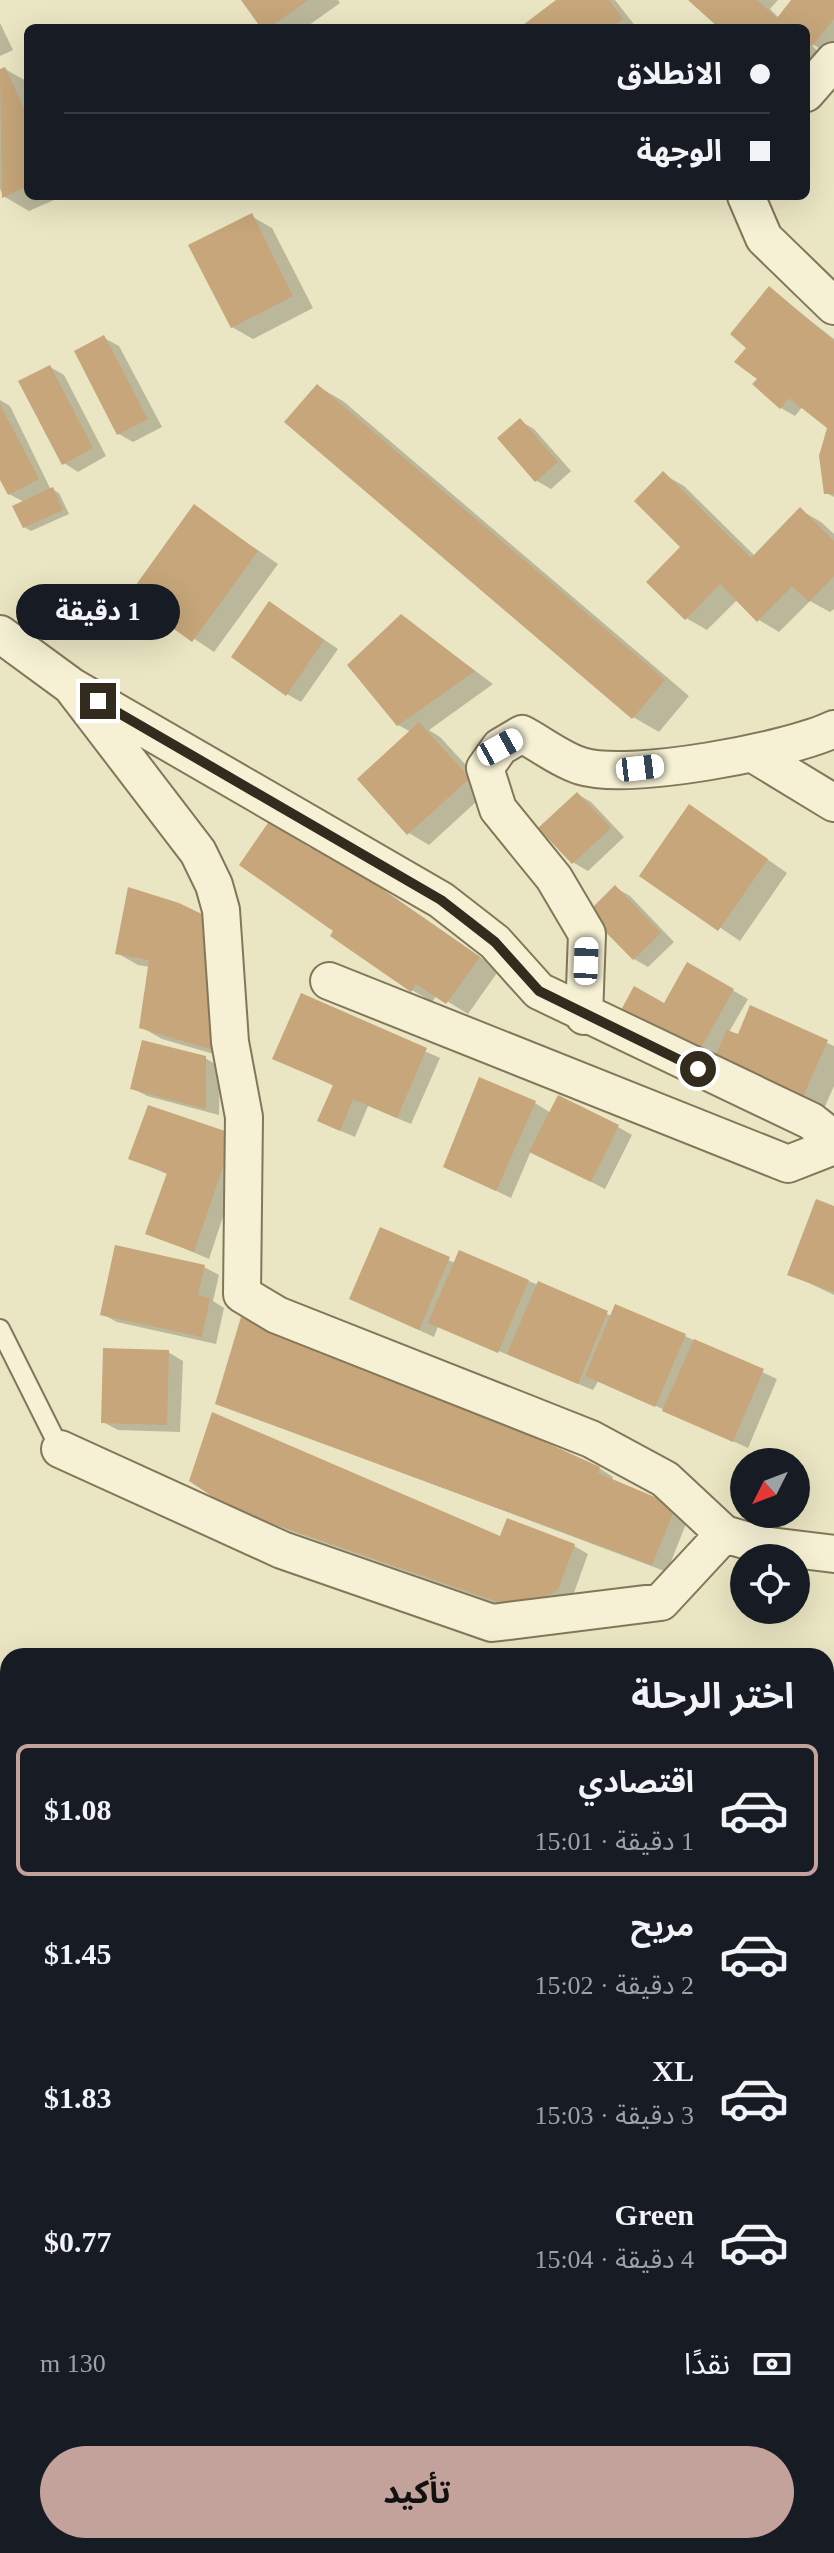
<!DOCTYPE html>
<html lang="ar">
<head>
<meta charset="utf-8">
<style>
  body { margin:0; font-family:"Times New Roman","Noto Sans Arabic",serif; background:#242831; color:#f1f3f6; direction:rtl; height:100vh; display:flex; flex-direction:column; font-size:30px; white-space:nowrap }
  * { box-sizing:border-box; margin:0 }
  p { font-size:26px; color:#9ea1a6 }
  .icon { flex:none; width:44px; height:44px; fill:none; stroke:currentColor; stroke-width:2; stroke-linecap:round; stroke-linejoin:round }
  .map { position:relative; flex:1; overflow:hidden; direction:ltr }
  .drawer { position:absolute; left:0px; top:1648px; width:834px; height:906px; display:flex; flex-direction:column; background:#171b24; border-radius:24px 24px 0 0; box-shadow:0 8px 32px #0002; direction:rtl }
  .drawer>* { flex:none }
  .top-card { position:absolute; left:24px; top:24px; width:786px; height:176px; border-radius:12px; box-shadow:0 8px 32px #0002; direction:rtl; display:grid; align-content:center; height:176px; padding:0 40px; background:#171b24 }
  .needle { width:52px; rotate:228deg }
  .tools { position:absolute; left:730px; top:1448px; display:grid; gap:16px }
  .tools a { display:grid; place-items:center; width:80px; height:80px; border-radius:50%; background:#171b24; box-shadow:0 8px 32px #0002; font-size:40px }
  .end { position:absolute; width:36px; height:36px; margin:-18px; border:10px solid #332c1e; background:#fff; box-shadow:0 0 0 4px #fff }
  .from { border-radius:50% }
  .bubble { position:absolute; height:56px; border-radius:28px; background:#171b24; box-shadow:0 8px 32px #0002; font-size:26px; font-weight:700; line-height:56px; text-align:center; direction:rtl }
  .car { position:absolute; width:24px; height:48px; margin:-24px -12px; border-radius:10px; box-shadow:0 0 6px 2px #0007; background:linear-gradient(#fff 24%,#345 0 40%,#fff 0 76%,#345 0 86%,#fff 0) }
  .top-card b { display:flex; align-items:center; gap:28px; height:76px; font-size:30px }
  .top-card b+b { border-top:2px solid #363941 }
  .top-card i { width:20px; height:20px; background:#f1f3f6 }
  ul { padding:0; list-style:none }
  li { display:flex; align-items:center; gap:24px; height:132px; margin:0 16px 12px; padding:0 24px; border:4px solid transparent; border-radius:12px }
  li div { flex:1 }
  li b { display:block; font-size:30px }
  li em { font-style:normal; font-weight:700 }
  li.on { border-color:#c4a29c }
  li>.icon { width:72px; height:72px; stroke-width:1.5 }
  h2 { padding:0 40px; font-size:36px; line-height:96px }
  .pay { display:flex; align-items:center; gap:20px; height:88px; padding:0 40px; font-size:30px }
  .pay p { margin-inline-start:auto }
  .cta { display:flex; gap:16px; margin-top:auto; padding:16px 40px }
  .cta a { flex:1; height:92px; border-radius:48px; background:#c4a29c; color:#111; font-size:32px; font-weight:700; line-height:92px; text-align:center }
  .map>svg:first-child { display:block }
</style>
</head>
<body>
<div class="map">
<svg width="834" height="2553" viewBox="0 0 834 2553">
  <rect width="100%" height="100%" fill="#eae5c2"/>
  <path fill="#0003" d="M244,0H338L340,3L305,28H264Z
    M559,0H615L636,27L523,28Z
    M691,0H778L770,9L779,18L793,0H834V56L810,43L818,52L806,67V28H723Z
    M0,23L13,50L0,56Z
    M5,69L28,82V196H63L29,211L3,196L0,189V71Z
    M251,216L272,228L313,308L253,339L232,327Z
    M770,289L834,339V497L826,493L830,428L803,406L795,416L781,408L760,379L749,348Z
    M104,338L119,346L162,427L133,442L119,434Z
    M50,367L64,375L106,456L78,472L64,463Z
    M317,386L343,401L689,696L659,732L633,717L287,422Z
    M0,400L10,406L50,488L59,493L69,514L31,531L24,527V502L9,494L0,476Z
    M520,421L534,429L571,471L551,489L537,481L500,439Z
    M663,474L684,486L755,556L800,510L821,522L834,534V609L830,612L810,601L779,632L759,620L738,599L707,630L686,618L683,547Z
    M195,507L278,564L214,652L131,596Z
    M284,612L338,649L301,702L287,694Z
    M401,616L493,684L429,730L440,737L489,790L429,845L409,833L411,732L398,725Z
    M577,794L591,802L624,837L588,871L574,863L541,828Z
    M710,819L787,873L740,941L642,875Z
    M271,823L312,849L335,856L499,970L468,1014L437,995L432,1002L412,990L336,930Z
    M616,888L630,896L674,942L648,967L634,959Z
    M130,889L238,1061L162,1039L141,1027L150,967L138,965L117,953Z
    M688,965L748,999L729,1032L739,1037L751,1008L834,1046V1086L823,1111L622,1011L665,1005Z
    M302,996L440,1058L411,1124L368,1106L355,1137L334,1128V1086L275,1058Z
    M205,1058L220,1067L219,1115L147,1096L132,1088Z
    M535,1103L551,1113L618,1127L632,1135L605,1189L531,1151L511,1198L445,1166Z
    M247,1144L209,1259L148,1233L169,1175L131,1158Z
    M834,1208V1295L790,1274Z
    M381,1230L455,1263L460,1252L612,1316L685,1336L777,1379L748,1448L599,1380L593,1390L438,1326L434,1337L351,1299Z
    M204,1267L219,1275L213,1301L224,1308L216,1344L117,1322L102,1314Z
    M168,1352L183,1361L180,1432L118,1430L103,1422Z
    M316,1354L599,1468L613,1477L612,1481L689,1516L667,1572L217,1403Z
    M232,1507L574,1546L588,1554L572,1598L536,1617L247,1516Z"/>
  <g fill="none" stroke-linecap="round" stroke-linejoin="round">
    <path stroke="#6c8a88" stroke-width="11" d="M826,2341L834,2339
      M0,2438L8,2439"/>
  </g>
  <path fill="#c6a67a" d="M241,0H308L269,28H261Z
    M556,0H609L623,19L611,28H519Z
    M688,0H757L777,18L791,0H834V19L812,46L806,41V28H790L782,21L788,28H719Z
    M5,67L28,117V186L2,198L0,69Z
    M252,213L293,296L231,328L188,245Z
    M769,286L834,341V494H824L819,456L827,428L789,398L780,409L752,384L757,379L734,362L746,348L730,334Z
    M104,335L148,419L117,435L74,351Z
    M50,365L93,448L62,465L18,381Z
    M317,384L665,680L632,719L284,422Z
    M0,404L39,479L8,495L0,480Z
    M520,418L558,462L535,482L497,438Z
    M663,471L751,558L800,507L834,541V576L809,602L792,586L757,622L720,584L685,620L646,582L680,547L634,501Z
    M53,487L63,510L23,528L12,506Z
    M194,504L258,551L192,642L128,596Z
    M269,601L324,640L286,696L231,657Z
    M401,614L475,671L397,726L347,665Z
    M419,722L470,778L407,835L357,779Z
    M577,792L611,828L572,864L538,828Z
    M689,804L768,859L718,931L639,876Z
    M270,820L310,848L314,842L480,957L446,1004L416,984L411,992L330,936L333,931L239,865Z
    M615,885L661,933L633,960L587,913Z
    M128,887L179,903L206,916L217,1051L139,1028L149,960L115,954Z
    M687,962L734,989L697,1055L620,1012L634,986L664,1003Z
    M301,993L427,1048L397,1118L353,1099L340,1131L317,1121L333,1085L272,1059Z
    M750,1005L828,1040L801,1101L713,1061L727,1030L738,1034Z
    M142,1040L206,1056V1109L130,1089Z
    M479,1077L536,1101L496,1191L443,1167Z
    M558,1095L619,1125L591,1182L529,1152Z
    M148,1105L234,1134L194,1252L145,1234L167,1173L128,1159Z
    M816,1199L834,1206V1292L787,1275Z
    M380,1227L450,1257L419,1330L349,1299Z
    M115,1245L205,1265L198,1295L210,1298L202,1337L100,1315Z
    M459,1250L529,1280L498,1353L428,1323Z
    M538,1281L608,1311L578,1384L507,1354Z
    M615,1304L686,1334L655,1407L585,1376Z
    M241,1317L317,1352L470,1408L600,1467L598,1473L676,1506L652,1565L215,1404Z
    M694,1339L764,1369L733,1442L662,1411Z
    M103,1348L169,1350L167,1425L101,1423Z
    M212,1412L500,1536L507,1518L575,1544L558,1590L521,1610L231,1509L189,1481Z"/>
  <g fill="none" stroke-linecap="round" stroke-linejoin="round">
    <g stroke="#83775a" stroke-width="22">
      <path id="lane" d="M0,1329L60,1449"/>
    </g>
    <g stroke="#83775a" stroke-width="40">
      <path id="street" d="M806,93L834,61
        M746,196L764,238L834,306
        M0,634L71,686L441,900L495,942L539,991L811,1121L834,1139
        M71,686L198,852L214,885L221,910L230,1042L244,1117L242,1294L277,1315L591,1439L665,1479L724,1534L762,1545L834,1554
        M755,755L834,803
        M329,981L788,1164L834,1146
        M584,1016L587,934L554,878L498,809L485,768L500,747L522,734C541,744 561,760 581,766C629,781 788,751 834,729
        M60,1449L282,1550L492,1623L661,1602L724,1534"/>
    </g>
    <use href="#lane" stroke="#f6f1d4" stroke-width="18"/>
    <use href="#street" stroke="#f6f1d4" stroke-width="36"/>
  </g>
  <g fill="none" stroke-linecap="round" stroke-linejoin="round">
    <path stroke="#332c1e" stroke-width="10" d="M98,701L441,900L495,942L539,991L698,1069"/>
  </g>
</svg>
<div class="tools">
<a><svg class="needle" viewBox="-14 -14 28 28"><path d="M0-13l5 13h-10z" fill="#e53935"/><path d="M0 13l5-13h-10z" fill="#9ea1a6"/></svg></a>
<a><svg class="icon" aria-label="locate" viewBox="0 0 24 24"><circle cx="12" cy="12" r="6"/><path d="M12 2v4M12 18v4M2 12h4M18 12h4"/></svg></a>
</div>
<i class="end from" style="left:698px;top:1069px"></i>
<i class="end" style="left:98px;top:701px"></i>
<div class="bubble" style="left:16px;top:584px;width:164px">1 دقيقة</div>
<i class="car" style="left:500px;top:747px;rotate:61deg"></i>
<i class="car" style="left:640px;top:768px;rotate:83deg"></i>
<i class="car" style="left:586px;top:961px;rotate:2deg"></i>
<div class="top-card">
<b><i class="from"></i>الانطلاق</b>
<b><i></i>الوجهة</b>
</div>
<section class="drawer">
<h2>اختر الرحلة</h2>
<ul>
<li class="on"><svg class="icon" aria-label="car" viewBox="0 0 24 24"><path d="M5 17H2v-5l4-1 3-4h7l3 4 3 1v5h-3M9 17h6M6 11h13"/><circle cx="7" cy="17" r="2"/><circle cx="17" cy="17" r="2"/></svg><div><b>اقتصادي</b><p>1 دقيقة · 15:01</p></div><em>$1.08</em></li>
<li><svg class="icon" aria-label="car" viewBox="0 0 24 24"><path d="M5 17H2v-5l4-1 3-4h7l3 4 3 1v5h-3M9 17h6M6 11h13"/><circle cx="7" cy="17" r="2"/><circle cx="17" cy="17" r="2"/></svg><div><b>مريح</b><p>2 دقيقة · 15:02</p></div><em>$1.45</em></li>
<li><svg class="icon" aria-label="car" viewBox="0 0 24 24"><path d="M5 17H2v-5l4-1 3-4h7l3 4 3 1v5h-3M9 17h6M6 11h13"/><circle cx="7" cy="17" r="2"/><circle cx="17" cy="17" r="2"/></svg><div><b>XL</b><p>3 دقيقة · 15:03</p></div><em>$1.83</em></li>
<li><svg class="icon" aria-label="car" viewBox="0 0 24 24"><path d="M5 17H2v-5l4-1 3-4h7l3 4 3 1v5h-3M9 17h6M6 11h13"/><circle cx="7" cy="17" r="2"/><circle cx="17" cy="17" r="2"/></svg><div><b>Green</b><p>4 دقيقة · 15:04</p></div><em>$0.77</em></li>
</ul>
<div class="pay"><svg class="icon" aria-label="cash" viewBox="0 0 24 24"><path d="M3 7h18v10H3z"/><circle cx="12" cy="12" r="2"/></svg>نقدًا<p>130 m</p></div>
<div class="cta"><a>تأكيد</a></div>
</section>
</div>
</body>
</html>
